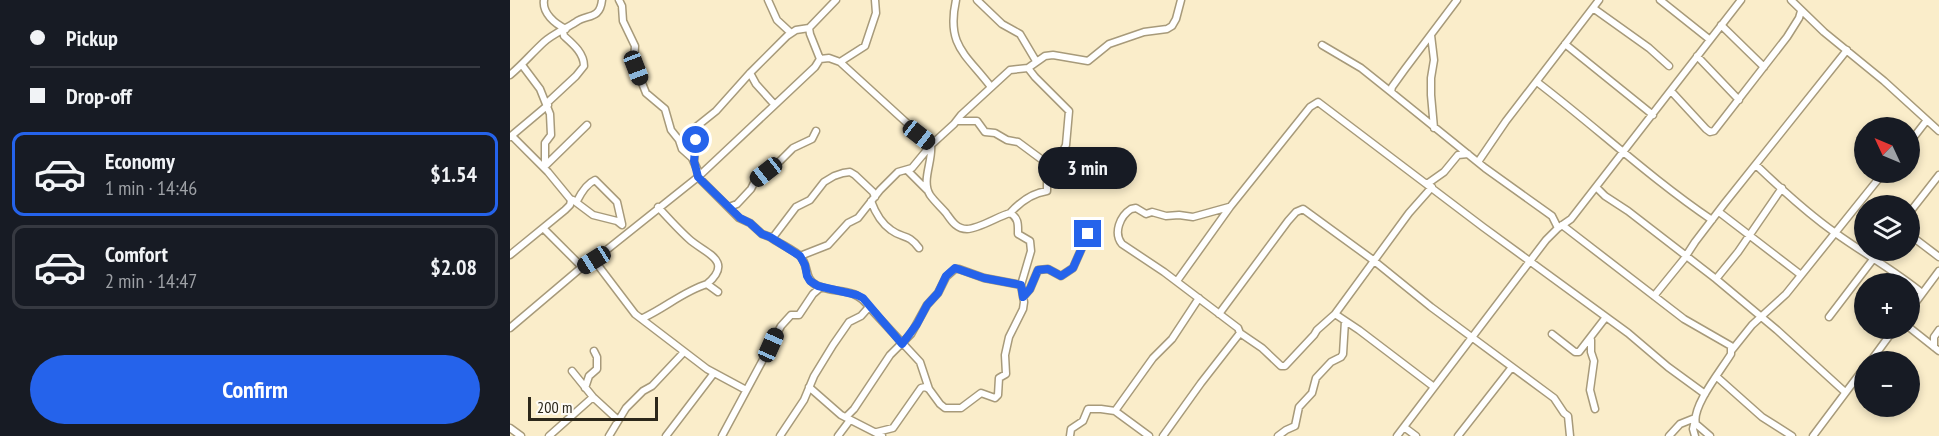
<!DOCTYPE html>
<html lang="en">
<head>
<meta charset="utf-8">
<style>
  body { margin:0; font-family:"PT Sans Narrow",sans-serif; background:#20242c; color:#f1f3f6; height:100vh; display:flex; flex-direction:column; font-size:22px; white-space:nowrap }
  * { box-sizing:border-box; margin:0 }
  p { font-size:20px; color:#9ea1a6 }
  .icon { flex:none; width:33px; height:33px; fill:none; stroke:currentColor; stroke-width:2; stroke-linecap:round; stroke-linejoin:round }
  .map { position:relative; flex:1; overflow:hidden }
  .details { display:flex; flex-direction:column; background:#171b24; width:510px }
  .details>* { flex:none }
  .hud { display:grid; align-content:center; height:132px; padding:0 30px; background:#171b24 }
  .needle { width:39px; rotate:314deg }
  .buttons { position:absolute; left:1344px; top:117px; display:grid; gap:12px }
  .buttons a { display:grid; place-items:center; width:66px; height:66px; border-radius:50%; background:#171b24; box-shadow:0 3px 9px #0003; font-size:30px }
  .scale { position:absolute; left:18px; bottom:15px; width:130px; box-sizing:border-box; padding-left:6px; border:3px solid #2c271a; border-top:0; font-size:16px; line-height:21px; white-space:nowrap; color:#2c271a; -webkit-text-stroke:4px #fefbf4; paint-order:stroke }
  .end { position:absolute; width:27px; height:27px; margin:-14px; border:8px solid #2563eb; background:#fff; box-shadow:0 0 0 3px #fff }
  .from { border-radius:50% }
  .bubble { position:absolute; height:42px; border-radius:21px; background:#171b24; box-shadow:0 3px 9px #0003; font-size:20px; font-weight:800; line-height:42px; text-align:center }
  .car { position:absolute; width:18px; height:36px; margin:-18px -9px; border-radius:8px; box-shadow:0 0 4px 2px #0007; background:linear-gradient(#222 24%,#8ab4d8 0 40%,#222 0 76%,#8ab4d8 0 86%,#222 0) }
  .hud b { display:flex; align-items:center; gap:21px; height:57px; font-size:22px }
  .hud b+b { border-top:2px solid #363941 }
  .hud i { width:15px; height:15px; background:#f1f3f6 }
  ul { padding:0; list-style:none }
  li { display:flex; align-items:center; gap:18px; height:84px; margin:0 12px 9px; padding:0 18px; border:3px solid #363941; border-radius:12px }
  li div { flex:1 }
  li b { display:block; font-size:22px }
  li em { font-style:normal; font-weight:800 }
  li.on { border-color:#2563eb }
  li>.icon { width:54px; height:54px; stroke-width:1.5 }
  .cta { display:flex; gap:12px; margin-top:auto; padding:12px 30px }
  .cta a { flex:1; height:69px; border-radius:36px; background:#2563eb; color:#fff; font-size:24px; font-weight:800; line-height:69px; text-align:center }
  main { display:flex; flex:1; min-height:0 }
  .map>svg:first-child { display:block }
</style>
</head>
<body>
<main>
<section class="details">
<div class="hud">
<b><i class="from"></i>Pickup</b>
<b><i></i>Drop-off</b>
</div>
<ul>
<li class="on"><svg class="icon" aria-label="car" viewBox="0 0 24 24"><path d="M5 17H2v-5l4-1 3-4h7l3 4 3 1v5h-3M9 17h6M6 11h13"/><circle cx="7" cy="17" r="2"/><circle cx="17" cy="17" r="2"/></svg><div><b>Economy</b><p>1 min · 14:46</p></div><em>$1.54</em></li>
<li><svg class="icon" aria-label="car" viewBox="0 0 24 24"><path d="M5 17H2v-5l4-1 3-4h7l3 4 3 1v5h-3M9 17h6M6 11h13"/><circle cx="7" cy="17" r="2"/><circle cx="17" cy="17" r="2"/></svg><div><b>Comfort</b><p>2 min · 14:47</p></div><em>$2.08</em></li>
</ul>
<div class="cta"><a>Confirm</a></div>
</section>
<div class="map">
<svg width="1429" height="436" viewBox="0 0 1429 436">
  <rect width="100%" height="100%" fill="#faedca"/>
  <g fill="none" stroke-linecap="round" stroke-linejoin="round">
    <g stroke="#a79a7a" stroke-width="9">
      <path id="minor" d="M34,0C32,13 45,24 56,29
        M109,0L112,6L113,21L125,46L124,61L126,68L136,93L155,109L161,130L169,140L172,149L182,158L188,171V177L229,218L240,223L252,234L260,237L264,236L286,207L300,200L314,182L324,176L333,173L340,172L345,175L363,192L365,197
        M258,0L267,20L281,33
        M446,0C436,46 456,54 481,87
        M467,0L492,24L510,34L526,61
        M947,0L895,69L882,87L881,92L975,168L1042,216L1048,228
        M1150,0L1199,39
        M1281,0L1314,32L1374,81L1429,131
        M1083,8L1139,48L1159,66
        M1211,25L1254,67
        M921,35L924,60L921,78V95L924,128
        M1055,44L1143,115
        M812,45L851,68L881,92
        M1187,56L1229,100
        M330,62L355,46L366,13L365,0
        M12,65L30,89L40,114L41,135L35,143V166
        M240,73L246,84L264,104
        M0,75C12,65 22,53 34,42C43,34 55,29 66,22C77,14 90,20 92,0
        M1027,82C1086,127 1140,178 1202,220
        M1161,91L1196,129L1200,132L1204,131L1277,37L1289,18L1291,11
        M37,103L66,76L74,66C74,53 63,44 54,36L53,31
        M447,121H467L475,132L485,133L497,140L508,142L531,159L546,161
        M0,137L38,105
        M1400,142L1417,120
        M184,161C185,151 183,133 186,127L206,111L240,73L277,36L286,30L299,28
        M968,162L996,121L1089,0
        M1246,165C1271,189 1296,212 1324,232C1353,253 1384,270 1412,293
        M34,167L77,125
        M397,170L418,191
        M917,184L934,172L948,155L958,154
        M922,187L899,213L825,314L849,330L924,387
        M1086,187L1095,196L1118,211L1206,279L1267,330L1335,392
        M63,200L83,215L107,221L112,225
        M67,201C71,193 76,184 85,180L107,202L112,224
        M361,201C365,212 371,223 381,230C393,239 398,233 409,248
        M148,207C158,218 168,229 179,239C194,253 225,260 197,284
        M219,207L227,204L241,189L246,179L270,161L283,148L302,139L306,131
        M1209,212L1291,275
        M1400,212L1429,175
        M500,213C510,202 522,193 537,191V169L551,155L556,145L559,111L525,77L518,68
        M1052,225L1174,319L1221,346V354C1212,369 1181,407 1186,424L1200,436
        M33,228L72,267
        M1400,235L1429,257
        M260,237C268,243 286,251 291,257C299,267 294,278 306,285C325,295 344,285 359,307L410,362L419,389L430,404L435,408H451L471,393L485,398L488,395L489,378L496,374L495,355L499,337L513,309L514,302L511,285L521,251L520,241L508,234C508,225 509,218 500,213C489,216 468,229 457,229C446,229 441,220 436,213C431,207 425,202 420,195C411,181 423,161 421,145L330,62L319,58L310,59
        M0,255L55,210L60,205L61,200L38,172L2,136
        M290,256L318,245L338,223L348,218L370,190L388,172L402,168L421,145L444,124L451,115L500,70L518,68L535,56L543,55L578,61L599,44L634,32L657,29L662,26L666,19L671,0
        M84,260L125,314L197,369L236,390
        M1206,279L1228,252L1272,188
        M667,281L720,207L800,107L808,102L973,227L1118,333L1158,367L1195,394
        M1144,296L1174,259L1185,242L1214,204L1337,50
        M513,297L520,289L528,270L538,269L551,276L563,268L578,234
        M1400,310L1429,271
        M709,314L778,221L786,212L793,209L863,260L921,307L1044,398L1054,413L1058,416L1060,436
        M1319,317L1364,258
        M133,318C155,308 174,291 197,284L208,292
        M0,328L72,267L84,260L188,177L305,67L310,59L300,34L299,28L326,0
        M1400,328L1429,351
        M730,333L752,348L771,366H775L804,335L807,330L825,314
        M1042,334L1065,352H1069L1096,317
        M1081,340V352L1084,361L1080,390L1085,409
        M1424,347V337L1429,330
        M1222,350L1242,325L1276,294L1374,172
        M1360,362L1385,328
        M62,371L83,397L108,420
        M1207,377L1252,417L1282,436
        M299,387L331,415L372,436
        M75,388L79,376L87,369V357L84,351
        M605,411L643,358L662,339L689,298
        M336,417L344,409L380,355L401,334L417,305L428,293L436,277L445,269H449L474,278L511,285
        M1185,420L1183,429L1185,436
        M894,427L906,436
        M0,428L11,436
        M367,432L383,428L411,388L415,387L419,389
        M39,436L83,397
        M99,436L116,408L133,391L142,386L174,352
        M156,436L204,373
        M212,436L271,326L281,315H289L303,294L311,287
        M270,436L294,400L304,376L323,345L339,322L351,316L359,307
        M328,436L340,420
        M560,436L561,429L573,421L578,409H591L605,411L639,436
        M653,436L691,383L730,333L728,328L654,272L612,244C603,233 610,216 621,209L626,208L636,214L642,212L656,216L669,215L683,217L719,207
        M768,436L776,430L785,426L789,407L802,393L806,378L821,362L831,357L833,354L835,321
        M887,436L1036,240L1048,228L1061,219L1231,0
        M948,436L1002,367
        M1159,436L1170,424L1185,418
        M1303,436L1354,368"/>
    </g>
    <use href="#minor" stroke="#fff" stroke-width="6"/>
  </g>
  <g fill="none" stroke-linecap="round" stroke-linejoin="round">
    <path stroke="#2563eb" stroke-width="8" d="M186,140L184,161L188,177L230,218L240,223L252,234L260,237L290,256L295,265L297,276L300,281L308,286L347,295L353,298L392,344L407,324L417,305L428,293L436,276L445,268L474,278L511,285L513,297L520,289L528,270L538,269L551,276L563,268L578,234"/>
  </g>
</svg>
<div class="buttons">
<a><svg class="needle" viewBox="-14 -14 28 28"><path d="M0-13l5 13h-10z" fill="#e53935"/><path d="M0 13l5-13h-10z" fill="#9ea1a6"/></svg></a>
<a><svg class="icon" aria-label="layers" viewBox="0 0 24 24"><path d="M12 4l9 5-9 5-9-5zM3 14l9 5 9-5"/></svg></a>
<a>+</a>
<a>−</a>
</div>
<div class="scale">200 m</div>
<i class="end from" style="left:186px;top:140px"></i>
<i class="end" style="left:578px;top:234px"></i>
<div class="bubble" style="left:528px;top:147px;width:99px">3 min</div>
<i class="car" style="left:126px;top:68px;rotate:159deg"></i>
<i class="car" style="left:409px;top:135px;rotate:128deg"></i>
<i class="car" style="left:256px;top:172px;rotate:232deg"></i>
<i class="car" style="left:84px;top:260px;rotate:238deg"></i>
<i class="car" style="left:261px;top:345px;rotate:24deg"></i>
</div>
</main>
</body>
</html>
